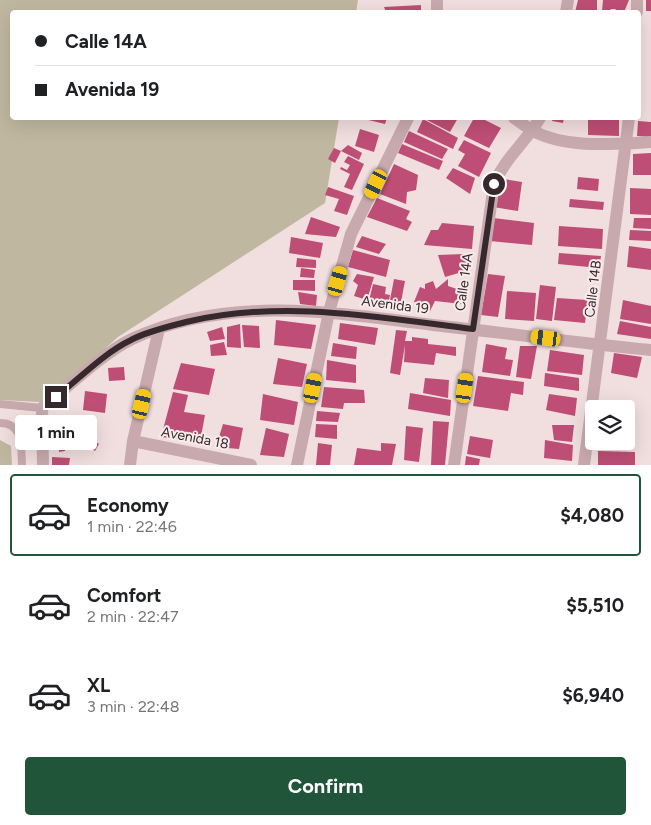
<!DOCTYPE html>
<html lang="en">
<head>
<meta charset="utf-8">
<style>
  body { margin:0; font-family:Figtree,sans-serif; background:#f2f2f2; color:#202124; height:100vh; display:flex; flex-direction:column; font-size:19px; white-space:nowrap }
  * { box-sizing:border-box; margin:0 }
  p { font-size:16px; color:#757577 }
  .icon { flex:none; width:28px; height:28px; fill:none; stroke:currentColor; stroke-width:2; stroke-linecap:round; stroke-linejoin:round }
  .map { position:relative; height:465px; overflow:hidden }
  .details { display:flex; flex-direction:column; background:#fff; flex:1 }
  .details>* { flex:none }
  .top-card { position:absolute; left:10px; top:10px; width:631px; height:110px; border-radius:5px; box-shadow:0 5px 20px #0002; display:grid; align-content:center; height:110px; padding:0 25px; background:#fff }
  .controls { position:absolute; left:585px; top:400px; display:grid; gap:10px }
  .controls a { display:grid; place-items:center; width:50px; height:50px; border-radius:5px; background:#fff; box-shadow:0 5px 20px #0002; font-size:25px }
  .end { position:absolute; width:22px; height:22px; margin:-11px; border:6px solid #36292d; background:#fff; box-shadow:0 0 0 2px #fff }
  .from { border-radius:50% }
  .bubble { position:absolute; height:35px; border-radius:5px; background:#fff; box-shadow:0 5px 20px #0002; font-size:16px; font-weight:700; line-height:35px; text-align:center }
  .car { position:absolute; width:15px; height:30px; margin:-15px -8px; border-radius:6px; box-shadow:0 0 4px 1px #0007; background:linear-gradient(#f5c518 24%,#345 0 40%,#f5c518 0 76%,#345 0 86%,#f5c518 0) }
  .top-card b { display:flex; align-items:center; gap:18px; height:48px; font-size:19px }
  .top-card b+b { border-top:1px solid #e0e0e0 }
  .top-card i { width:12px; height:12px; background:#202124 }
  ul { padding:9px 0 0; list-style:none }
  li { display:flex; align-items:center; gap:15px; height:82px; margin:0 10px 8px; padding:0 15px; border:2px solid transparent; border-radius:5px }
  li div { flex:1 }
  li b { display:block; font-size:19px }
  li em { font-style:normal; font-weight:700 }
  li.active { border-color:#21553a }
  li>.icon { width:45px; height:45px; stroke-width:1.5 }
  .cta { display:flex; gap:10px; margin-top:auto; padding:10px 25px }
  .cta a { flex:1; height:58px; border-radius:5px; background:#21553a; color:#fff; font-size:20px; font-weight:700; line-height:58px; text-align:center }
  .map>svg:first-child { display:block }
</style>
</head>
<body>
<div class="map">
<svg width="651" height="465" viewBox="0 0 651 465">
  <rect width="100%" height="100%" fill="#f1dedf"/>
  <path fill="#bfb79f" d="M0,0H358L356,12H12V118H339L325,203L118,337L48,399L41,402L0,400Z
    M0,440L11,446L12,465H0Z"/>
  <path fill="#be4e75" d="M578,0H597V12H575Z
    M603,0H629L624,12H614L616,9H611L609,12L602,11Z
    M646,0H651V11H646Z
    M421,5V12H386L384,7Z
    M360,118H387L385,124Z
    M423,118H458L450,132Z
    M474,118H481L501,128L489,148L464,136Z
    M553,118H564L563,123L552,121Z
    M423,119L458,138L453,149L417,132Z
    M588,120H619V136L588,135Z
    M638,121L651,122V137L637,136Z
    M360,129L379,135L374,152L355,146Z
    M409,131L448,149L442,159L404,142Z
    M464,140L491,153L479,177L458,166L465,154L458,150Z
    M402,144L443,161L439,170L398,153Z
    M348,145L362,153L359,160L341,151L335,163L328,159L334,148L341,151Z
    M651,153V175H633V154Z
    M348,156L364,164L352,190L344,187L350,174L340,169L341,167L347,170L350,165L344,162Z
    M394,164L418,175L416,190L407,192L406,204L380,194Z
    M453,168L475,178L470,194L446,178Z
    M578,177L599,179L598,191L577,189Z
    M497,178L522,182L518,211L493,207Z
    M328,187L354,196L347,215L334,211L339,199L325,195Z
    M630,188L651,189V215L630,214Z
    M377,198L410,211L406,219L412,222L407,231L367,217Z
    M570,199L604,202L603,210L569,207Z
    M311,217L340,227L336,237L305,234Z
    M493,218L534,223L532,245L490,241Z
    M634,218H651V229L633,228Z
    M442,223L474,226L472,249L424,245L431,230H438Z
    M559,226L603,229L602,249L558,246Z
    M630,230L651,231V241L629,240Z
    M362,236L386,244L379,254L356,247Z
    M291,237L323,243L320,258L289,253Z
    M629,246L651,249V270L627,267Z
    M353,250L390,260L386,277L348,267Z
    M559,253L601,256L599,268L558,264Z
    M464,254L469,270L445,277L438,255Z
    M297,258L316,260V268L296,267Z
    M301,268L315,270L314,278L300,277Z
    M357,274L374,277L367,300L354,296L358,285L353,281Z
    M488,274L505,276L498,317L481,315Z
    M394,279L405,281L400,307L389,305Z
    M448,279V286L460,290L462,304L435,301L430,311L414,302L420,287L425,289V284L433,281L436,289Z
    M293,280H315V291L293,290Z
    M373,284L386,287L385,294L390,295L388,305L369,301Z
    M540,285L556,287L552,321L536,319Z
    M507,291L536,293L534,321L505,319Z
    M298,292L317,295L316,306L300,304Z
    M557,298L588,300L585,323L554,320Z
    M623,300L651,306V324L620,319Z
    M276,320L316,325L311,349L274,345Z
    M620,321L651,327V339L617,334Z
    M340,323L378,328L375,345L338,339Z
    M240,324L241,348L227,347V327Z
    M242,325L259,326L260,348L244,347Z
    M222,327L225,339L210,341L207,332Z
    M396,330L407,331L405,341H412V337L428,339V344L456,347V356L436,353L434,365L404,362L405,345L400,375L390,373Z
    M224,342L227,355L211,356L210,345Z
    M333,343L357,347L356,359L331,356Z
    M486,344L507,348L505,359L513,360L510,376L482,372Z
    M520,346H537L531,379L516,377Z
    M550,350L584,355L582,375L547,371Z
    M614,353L642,357L637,378L611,373Z
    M278,358L307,364L302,387L273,384Z
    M327,360L356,365V383L326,380Z
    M181,363L215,369L209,395L173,389Z
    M124,367L125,380L109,381L108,368Z
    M545,373L579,378V391L544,386Z
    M478,376L524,382L523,395L511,393L508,411L473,406Z
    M425,378L449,380L448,398L423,393Z
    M324,387L364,390L365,403H344L343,409L321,407Z
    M85,391L107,394L105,413L83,410Z
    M173,392L188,395L184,412L205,415L200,442L161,437Z
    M410,393L451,400L450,416L408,409Z
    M263,394L298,402L294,425L260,420Z
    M549,394L577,398L575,416L546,410Z
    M317,411L340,413L338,422L316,421Z
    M67,416L68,430L59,431L57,418Z
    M433,421L449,422L445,465H431Z
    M626,423H630L629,437H626Z
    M223,424L243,428L239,449L216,447Z
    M316,424L337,425V439L315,437Z
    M552,425H574L572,442L554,440Z
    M406,426L423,428L419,462L404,460Z
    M266,428L289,434L284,457L260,455Z
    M59,434H81V443L65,440V451L59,452Z
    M470,436L493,440L490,458L467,454Z
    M93,440L99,444L95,451L89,447Z
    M545,440L573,445L572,461L544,458Z
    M318,443L332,445L330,465H316Z
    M381,443L396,444L392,465H354L357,448L381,451Z
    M598,451L635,452V465H598Z
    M466,456L480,459L479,465H465Z
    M52,457L70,458L69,465H52Z"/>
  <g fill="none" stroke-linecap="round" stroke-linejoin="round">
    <path stroke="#c8aaae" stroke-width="8" d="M0,404L42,408
      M0,423C24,423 21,448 22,465"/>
    <path stroke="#c8aaae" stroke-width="12" d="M437,12V0
      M566,12L568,0
      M637,12V0
      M514,118C520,122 526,127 533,131C567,149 614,144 651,142
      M133,441L251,465
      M43,465L42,408C68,387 103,353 132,339C227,295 334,312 433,325C506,333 578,343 651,350
      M130,465L133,441L159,329
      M297,465L329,312L351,234L408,118
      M454,465L494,184C505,158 526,142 540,118
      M584,465L629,118"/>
  </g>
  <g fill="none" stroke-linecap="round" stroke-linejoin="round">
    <path stroke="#36292d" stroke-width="6" d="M56,397C80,378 104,353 131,340C148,331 167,327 186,322C281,299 377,317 473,329L494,184"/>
  </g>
  <g text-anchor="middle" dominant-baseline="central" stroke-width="4" stroke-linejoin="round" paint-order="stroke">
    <g font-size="14" fill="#36292d" stroke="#f9eaeb">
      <text transform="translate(464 282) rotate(-82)">Calle 14A</text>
      <text transform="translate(593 289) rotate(-83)">Calle 14B</text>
      <text transform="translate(395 305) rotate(7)">Avenida 19</text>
      <text transform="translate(195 438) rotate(11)">Avenida 18</text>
    </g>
  </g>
</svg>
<div class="controls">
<a><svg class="icon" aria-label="layers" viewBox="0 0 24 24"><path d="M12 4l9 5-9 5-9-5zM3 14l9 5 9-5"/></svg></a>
</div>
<i class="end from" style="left:494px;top:184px"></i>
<i class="end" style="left:56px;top:397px"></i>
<div class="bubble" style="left:15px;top:415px;width:82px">1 min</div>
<i class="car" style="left:376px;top:184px;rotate:206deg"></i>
<i class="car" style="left:338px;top:281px;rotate:16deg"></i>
<i class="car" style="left:546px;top:338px;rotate:277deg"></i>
<i class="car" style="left:313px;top:388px;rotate:11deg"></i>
<i class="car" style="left:465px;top:388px;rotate:8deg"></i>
<i class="car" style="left:142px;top:404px;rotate:13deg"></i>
<div class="top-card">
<b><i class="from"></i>Calle 14A</b>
<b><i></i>Avenida 19</b>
</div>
</div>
<section class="details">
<ul>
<li class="active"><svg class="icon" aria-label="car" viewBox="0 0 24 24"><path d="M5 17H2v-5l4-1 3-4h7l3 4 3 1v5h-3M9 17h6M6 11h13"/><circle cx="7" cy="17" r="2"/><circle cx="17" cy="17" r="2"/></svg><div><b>Economy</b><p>1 min · 22:46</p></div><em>$4,080</em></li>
<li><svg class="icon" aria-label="car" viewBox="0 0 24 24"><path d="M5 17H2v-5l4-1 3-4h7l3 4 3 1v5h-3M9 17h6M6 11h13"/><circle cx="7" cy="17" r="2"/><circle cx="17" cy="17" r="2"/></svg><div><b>Comfort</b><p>2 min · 22:47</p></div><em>$5,510</em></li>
<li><svg class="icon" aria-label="car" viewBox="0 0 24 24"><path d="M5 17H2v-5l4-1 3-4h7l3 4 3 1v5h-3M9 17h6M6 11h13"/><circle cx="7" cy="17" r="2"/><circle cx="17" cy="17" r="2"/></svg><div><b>XL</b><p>3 min · 22:48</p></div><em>$6,940</em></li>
</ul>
<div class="cta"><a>Confirm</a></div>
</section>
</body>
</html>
